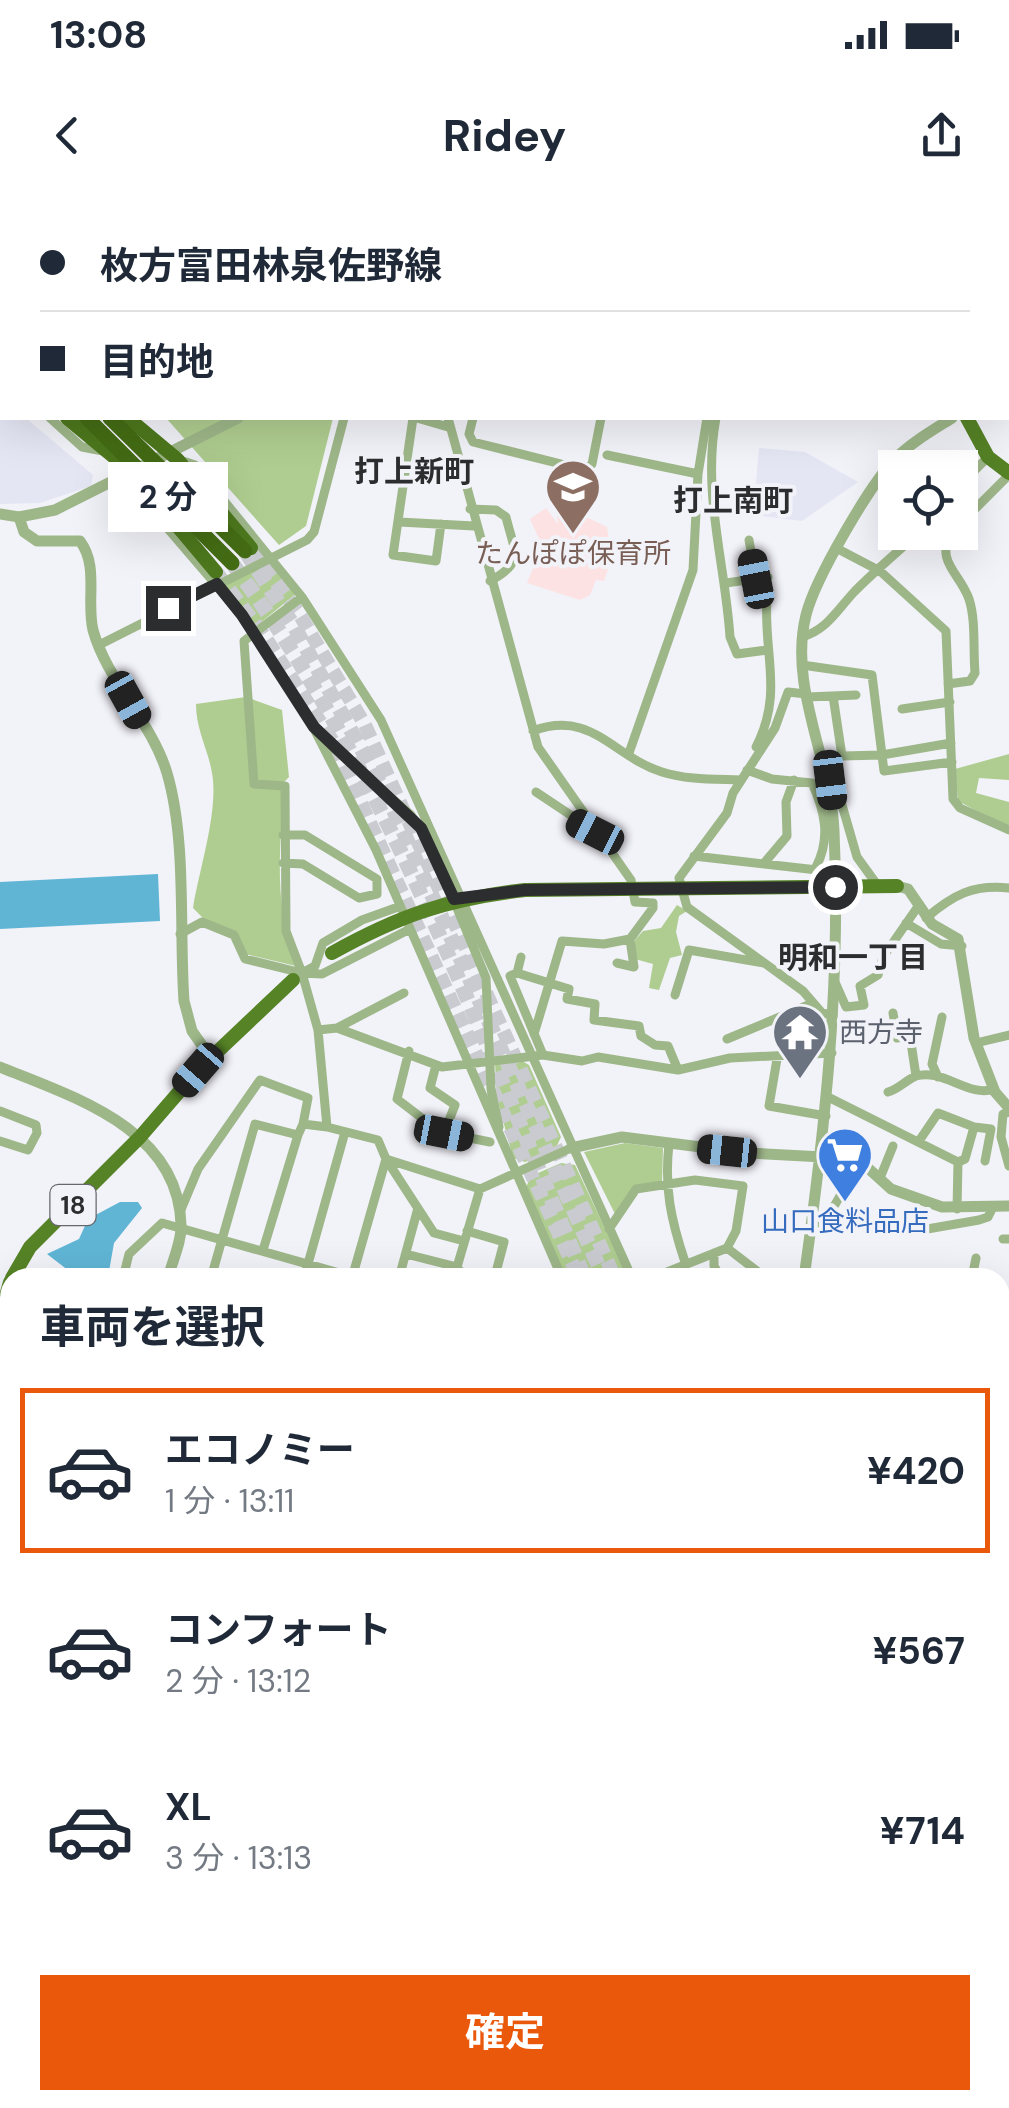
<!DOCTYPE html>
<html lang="ja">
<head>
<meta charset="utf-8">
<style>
  body { margin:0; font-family:"DM Sans","Noto Sans JP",sans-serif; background:#f2f2f3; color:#1f2937; height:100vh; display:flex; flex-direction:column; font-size:38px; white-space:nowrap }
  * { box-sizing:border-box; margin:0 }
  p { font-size:32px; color:#747a83 }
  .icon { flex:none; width:55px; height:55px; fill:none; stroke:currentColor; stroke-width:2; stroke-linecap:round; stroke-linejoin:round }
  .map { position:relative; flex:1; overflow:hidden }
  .side { position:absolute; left:0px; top:1068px; width:1010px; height:842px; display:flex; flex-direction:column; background:#fff; border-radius:30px 30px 0 0; box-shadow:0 10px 40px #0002 }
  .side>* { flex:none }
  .guide { position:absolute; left:0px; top:0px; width:1010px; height:220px; box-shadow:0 10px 40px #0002; display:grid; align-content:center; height:220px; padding:0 40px; background:#fff }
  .fabs { position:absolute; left:878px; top:250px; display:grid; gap:20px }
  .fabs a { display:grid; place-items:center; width:100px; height:100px; border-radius:0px; background:#fff; box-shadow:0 10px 40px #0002; font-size:50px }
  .end { position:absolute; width:45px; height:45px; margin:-22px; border:12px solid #2c2d2f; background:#fff; box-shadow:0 0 0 5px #fff }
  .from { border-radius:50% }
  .bubble { position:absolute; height:70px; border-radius:0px; background:#fff; box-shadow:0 10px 40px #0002; font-size:32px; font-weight:700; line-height:70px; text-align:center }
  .car { position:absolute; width:30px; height:60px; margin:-30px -15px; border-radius:12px; box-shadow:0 0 8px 2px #0007; background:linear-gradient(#222 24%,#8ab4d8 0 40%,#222 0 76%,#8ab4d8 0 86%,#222 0) }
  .guide b { display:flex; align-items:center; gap:35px; height:95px; font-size:38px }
  .guide b+b { border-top:2px solid #e0e1e3 }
  .guide i { width:25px; height:25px; background:#1f2937 }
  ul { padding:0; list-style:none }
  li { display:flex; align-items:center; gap:30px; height:165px; margin:0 20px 15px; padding:0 20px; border:5px solid transparent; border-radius:0px }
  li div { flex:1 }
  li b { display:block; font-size:38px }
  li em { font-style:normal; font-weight:700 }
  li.active { border-color:#ea580c }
  li>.icon { width:90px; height:90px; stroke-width:1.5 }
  h2 { padding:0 40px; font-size:45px; line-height:120px }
  .action { display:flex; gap:20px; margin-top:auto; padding:20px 40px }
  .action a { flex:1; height:115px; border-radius:0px; background:#ea580c; color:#fff; font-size:40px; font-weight:700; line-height:115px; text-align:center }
  .status { display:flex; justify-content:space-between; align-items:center; height:70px; padding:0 50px; background:#fff; direction:ltr }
  .status svg { height:28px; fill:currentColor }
  header { display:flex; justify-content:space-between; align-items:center; height:130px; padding:0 40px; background:#fff; font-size:45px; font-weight:700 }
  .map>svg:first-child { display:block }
</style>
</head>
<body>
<div class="status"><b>13:08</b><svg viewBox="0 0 49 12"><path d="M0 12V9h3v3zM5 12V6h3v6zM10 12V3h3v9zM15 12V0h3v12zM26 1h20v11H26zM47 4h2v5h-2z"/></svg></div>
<header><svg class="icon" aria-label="back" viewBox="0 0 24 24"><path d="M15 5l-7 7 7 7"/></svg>Ridey<svg class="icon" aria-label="share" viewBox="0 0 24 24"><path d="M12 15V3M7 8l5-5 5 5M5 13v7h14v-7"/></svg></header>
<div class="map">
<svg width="1009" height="1908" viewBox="0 0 1009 1908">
  <rect width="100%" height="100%" fill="#f2f2f9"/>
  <path fill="#e5e6f4" d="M0,195L2,218H26L93,275L91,286L40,303L0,304Z
    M759,248L805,252L858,282L802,321L753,315Z
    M1009,1541V1761L1000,1745V1542Z"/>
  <path fill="#fde2e3" d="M578,286L582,315L607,327L612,357L604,381L596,380L590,395L580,400L527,383L542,345L530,319L546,308L558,324L554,290Z"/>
  <path fill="#afcd90" d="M166,218H333L306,326L279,345Z
    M273,357L297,393L254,428L222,388Z
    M246,497L282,510L289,577L284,582C280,645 273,706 296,766L245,754L234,732L204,719L193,708C199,670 219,610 212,573C208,549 196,530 196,504Z
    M1009,554V580L979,578L976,593L1009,602V628L958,601L955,569Z
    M677,705L687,711L679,716L676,732L682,755L670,758L659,790L649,788L653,764L635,759V740L643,731L661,728Z
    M522,861L529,865L561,937L556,948L525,962L513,958L497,898L495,863Z
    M625,943L663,948L662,982L634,986L615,1014L584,952Z
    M561,963L575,965L628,1077H608L606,1068L599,1077H565L526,987L531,976Z"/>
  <path fill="#60b5d5" d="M158,674L160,721L0,729V682Z
    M120,1002H138L142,1008L114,1043L108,1077L73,1074L47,1054L79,1039L88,1019Z"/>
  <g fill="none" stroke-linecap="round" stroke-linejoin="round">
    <path stroke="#60b5d5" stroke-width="2.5" d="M1008,1777L1009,1811
      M999,1908L1003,1889"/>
    <path stroke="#cacbd1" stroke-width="14" stroke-dasharray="14 7" stroke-linecap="butt" d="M251,349L298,412L365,525L615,1078
      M217,373L263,434L332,540L579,1078"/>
    <path stroke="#cacbd1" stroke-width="15" stroke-dasharray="15 8" stroke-linecap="butt" d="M245,351L294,426L389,600L604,1078
      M232,363C387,571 482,841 585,1078"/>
    <path stroke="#9eb789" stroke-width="6" d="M0,1185L10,1187"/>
    <path stroke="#9eb789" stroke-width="9" d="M882,0L883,2
      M931,0L934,1
      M409,2L410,0
      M452,2V0
      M971,2L972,0
      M1007,2L1008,0
      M1008,73L1009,75
      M0,84L2,86
      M1008,86L1009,85
      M1008,150L1009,149
      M0,172L2,174
      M1008,180L1009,179
      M50,218L82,247L103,251
      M413,218L393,355L436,361L441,324
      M417,218L448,227
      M448,218L538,547L631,680L635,702L653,703V708L630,739L604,744L562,741L534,834
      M473,218L469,234L473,242L585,270L592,264L601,218
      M716,218C702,293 725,362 730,437L737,454L767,450
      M607,255L698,274
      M180,260L195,265L302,397L381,520L632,1078
      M960,285L988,257
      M153,298L151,309L242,415L313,527L376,650L562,1078
      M470,309L496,310L506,317C514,351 526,362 490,381
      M399,322L474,326
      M960,324L1009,275
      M749,340L756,379
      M838,349L880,371L946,431L953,599L960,608L1009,630
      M726,383L768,377
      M802,437C828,429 837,410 855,391C875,371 898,351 920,332
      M99,445L307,340L314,332L344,218
      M802,465L872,475L884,571L952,562
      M948,484L970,481L975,473C973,450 976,420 969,399C960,373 935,362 951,332
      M806,494L788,492L775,528L733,593L727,613L679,678L687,707L803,791L822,813L833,815
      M833,496L842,556L882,555L951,543
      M807,497L856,495
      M902,509L950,502
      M533,531C591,509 612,556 662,572C687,580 714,579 741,580
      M325,541L411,615L430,643L486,778L491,889L499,927
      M756,547C784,493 763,454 767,397
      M629,553L693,370L698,274L707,218
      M747,570L772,579L812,583C825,612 831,638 816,667
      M536,592L593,630
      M842,605L857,657L878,686
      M283,635H305L377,679V694L359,698L303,664L283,663
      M694,656L835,672
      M765,662L787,636L786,602L794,580
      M926,718C953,695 973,684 1009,688
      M906,723L941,744L962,746
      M180,734L202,722L234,735L245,759L302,773L286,731L285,586L254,584L244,441L302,397
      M521,757L517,773L510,776L543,855
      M617,763L634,767L630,739
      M302,773L318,830L327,927L378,940L386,959L480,989L571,948
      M302,773L315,766L323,743L362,720L398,707
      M302,773L322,774L408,730
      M517,773L569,789L567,799L595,804L594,820L639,826L641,836L655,845L668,846L678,870
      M835,782L846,807L864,805L860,786L878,775L883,757L919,705
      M675,795L689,750L764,763
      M893,813L897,838L910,836L916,876
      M337,828L404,793
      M318,830L337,828L442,867L543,855L582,861L598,857L678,870L730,858L832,853
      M727,839L813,803
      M976,843L1009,835
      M409,851L397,899L440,932L490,942
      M777,859L769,906L826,916
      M436,865L430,888L455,905L444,933
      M938,877L932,864L942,817
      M888,892C899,889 906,880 916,876C943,868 969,898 994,889
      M828,897L958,962L957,1009
      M0,911L36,925L37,933L28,950L0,941
      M1009,912L1003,914L1001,937L1009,966
      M974,927L991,929L985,961
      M919,941L938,913L974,927L965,959L958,962
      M669,944C664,988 671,1020 685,1062
      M386,959L434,1033L464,1041
      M880,978L893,946
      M180,1012L198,969L260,880L308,898L303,924
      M811,1028L825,1022L859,963
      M609,1029L636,989L695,980L743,986L736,1031L727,1048L652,1078
      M467,1031L504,1042L495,1076L488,1078
      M910,1032L979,1020L988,1017L993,1007
      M1003,1039H1009
      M727,1048L766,1078
      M263,1050L298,935
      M714,1053V1066L721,1078
      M406,1054L457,1067
      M123,1078L129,1054L162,1023L357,1078
      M211,1078L255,924L298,935L303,924L327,927
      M304,1078L345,932
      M352,1078L386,959
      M399,1078L418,1008
      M465,1078L457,1067L480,989
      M972,1078L976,1058
      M1000,1117H1009
      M1000,1322L1009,1323
      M0,1379L10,1386
      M1000,1417L1009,1418
      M1000,1757L1009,1772
      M924,1900L940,1908
      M117,1908L119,1900
      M236,1908V1900
      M349,1908L351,1900
      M390,1908L391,1900
      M546,1908L547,1900
      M581,1908L582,1900
      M865,1908L867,1900"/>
    <path stroke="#9eb789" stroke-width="11" d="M109,0L110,2
      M139,2L142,0
      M553,2L555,0
      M0,314L19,317L55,310L238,218
      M19,317L24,332L37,341H80C99,366 86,401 93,430C107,481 152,522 167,573C187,641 179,730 184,801L192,831L211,858
      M897,686L908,689L932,724L958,739L974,838L995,892L1009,908
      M0,867C74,897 179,929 181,1025C182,1041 172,1062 168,1078
      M571,948L622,937L748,953L841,958L869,969L891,989L942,1007L1009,1006
      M804,1078C825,929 841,782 834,631C831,559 788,487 806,415C815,379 870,284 896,258C912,242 933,230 952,218
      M1000,1270L1009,1252
      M0,1503L10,1498
      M644,1908L646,1900"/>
    <path stroke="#568326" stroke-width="14" d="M807,0L809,2
      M967,218L988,257L1009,273
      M332,753C400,715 448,699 525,690L897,686
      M12,1078L30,1047L140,937L198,870L293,780
      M0,1118L10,1082
      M0,1831L10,1854
      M30,1900L34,1908"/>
    <path stroke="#4d781d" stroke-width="14" d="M0,102L2,104
      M0,162L2,164
      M67,218L131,271L216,372
      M128,218L177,259L251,348
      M1000,1533L1009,1532
      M0,1641L10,1640
      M249,1908L294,1900"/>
    <path stroke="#446c14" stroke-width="15" d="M0,116L2,118
      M0,137L2,139
      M87,218L232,363
      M110,218L245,351
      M1000,1841L1009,1856
      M1000,1869L1009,1884"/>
  </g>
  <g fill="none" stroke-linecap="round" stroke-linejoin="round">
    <path stroke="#2c2d2f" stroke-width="12" d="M168,408L217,384L242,415L314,527L421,628L454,699L525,690L835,687"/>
  </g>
  <defs>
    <g id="school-pin" transform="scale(2.875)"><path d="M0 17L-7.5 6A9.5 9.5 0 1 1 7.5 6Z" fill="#8d6e63" stroke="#f2f2f9"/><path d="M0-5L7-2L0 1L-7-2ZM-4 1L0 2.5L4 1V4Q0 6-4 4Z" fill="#fff"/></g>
    <g id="temple-pin" transform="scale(2.875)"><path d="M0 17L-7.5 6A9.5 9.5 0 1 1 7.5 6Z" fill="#6b7280" stroke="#f2f2f9"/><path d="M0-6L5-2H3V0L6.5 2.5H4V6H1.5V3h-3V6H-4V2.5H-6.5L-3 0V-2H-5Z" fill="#fff"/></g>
    <g id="supermarket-pin" transform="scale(2.875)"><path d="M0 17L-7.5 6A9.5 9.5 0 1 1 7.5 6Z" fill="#3f7fe0" stroke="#f2f2f9"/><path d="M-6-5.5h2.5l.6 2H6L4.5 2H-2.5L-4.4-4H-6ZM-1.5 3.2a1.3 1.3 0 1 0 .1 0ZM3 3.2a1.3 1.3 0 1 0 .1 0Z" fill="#fff"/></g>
  </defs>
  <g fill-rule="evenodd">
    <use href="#school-pin" x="573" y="287"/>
    <use href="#temple-pin" x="800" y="832"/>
    <use href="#supermarket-pin" x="845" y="955"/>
  </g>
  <g text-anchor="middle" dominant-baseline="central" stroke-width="8" stroke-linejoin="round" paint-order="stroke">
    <rect fill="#f2f2f9" stroke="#67686c" stroke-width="2.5" x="50.5" y="985" width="45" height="40" rx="8"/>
    <g font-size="25" font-weight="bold" fill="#2c2d2f">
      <text x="73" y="1005">18</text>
    </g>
    <g font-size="28" fill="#785e54" stroke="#f2f2f9">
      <text x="573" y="353">たんぽぽ保育所</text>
    </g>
    <g font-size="28" fill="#5b616d" stroke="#f2f2f9" text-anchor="start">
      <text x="839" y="832">西方寺</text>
    </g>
    <g font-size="28" fill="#366cbe" stroke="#f2f2f9">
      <text x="845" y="1021">山口食料品店</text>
    </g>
    <g font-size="30" font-weight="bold" fill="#2c2d2f" stroke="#f2f2f9">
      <text x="414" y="271">打上新町</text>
      <text x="733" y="300">打上南町</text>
      <text x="853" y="757">明和一丁目</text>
    </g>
  </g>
</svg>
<div class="fabs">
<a><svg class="icon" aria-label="locate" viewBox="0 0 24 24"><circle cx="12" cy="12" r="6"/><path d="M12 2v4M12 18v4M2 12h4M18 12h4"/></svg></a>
</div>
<i class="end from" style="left:835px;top:687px"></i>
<i class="end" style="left:168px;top:408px"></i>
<div class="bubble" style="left:108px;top:262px;width:120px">2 分</div>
<i class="car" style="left:756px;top:379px;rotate:349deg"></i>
<i class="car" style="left:128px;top:500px;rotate:151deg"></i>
<i class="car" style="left:830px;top:580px;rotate:173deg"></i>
<i class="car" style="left:595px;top:632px;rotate:297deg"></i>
<i class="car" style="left:198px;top:870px;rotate:221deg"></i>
<i class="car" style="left:444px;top:933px;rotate:101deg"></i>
<i class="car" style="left:727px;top:951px;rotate:276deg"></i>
<div class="guide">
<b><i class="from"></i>枚方富田林泉佐野線</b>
<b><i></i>目的地</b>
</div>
<section class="side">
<h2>車両を選択</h2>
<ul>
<li class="active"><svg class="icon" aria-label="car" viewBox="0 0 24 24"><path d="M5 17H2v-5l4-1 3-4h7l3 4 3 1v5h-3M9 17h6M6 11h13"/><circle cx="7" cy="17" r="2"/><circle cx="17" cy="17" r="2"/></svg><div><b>エコノミー</b><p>1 分 · 13:11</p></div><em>¥420</em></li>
<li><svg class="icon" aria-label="car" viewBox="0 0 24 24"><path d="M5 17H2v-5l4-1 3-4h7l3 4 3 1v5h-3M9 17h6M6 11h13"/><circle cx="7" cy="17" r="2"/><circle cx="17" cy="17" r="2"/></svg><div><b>コンフォート</b><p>2 分 · 13:12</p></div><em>¥567</em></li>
<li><svg class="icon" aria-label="car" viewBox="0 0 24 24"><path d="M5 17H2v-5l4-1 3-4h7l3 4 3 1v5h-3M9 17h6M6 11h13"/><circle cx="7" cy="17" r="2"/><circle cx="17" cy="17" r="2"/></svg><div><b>XL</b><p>3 分 · 13:13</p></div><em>¥714</em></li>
</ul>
<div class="action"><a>確定</a></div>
</section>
</div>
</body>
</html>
